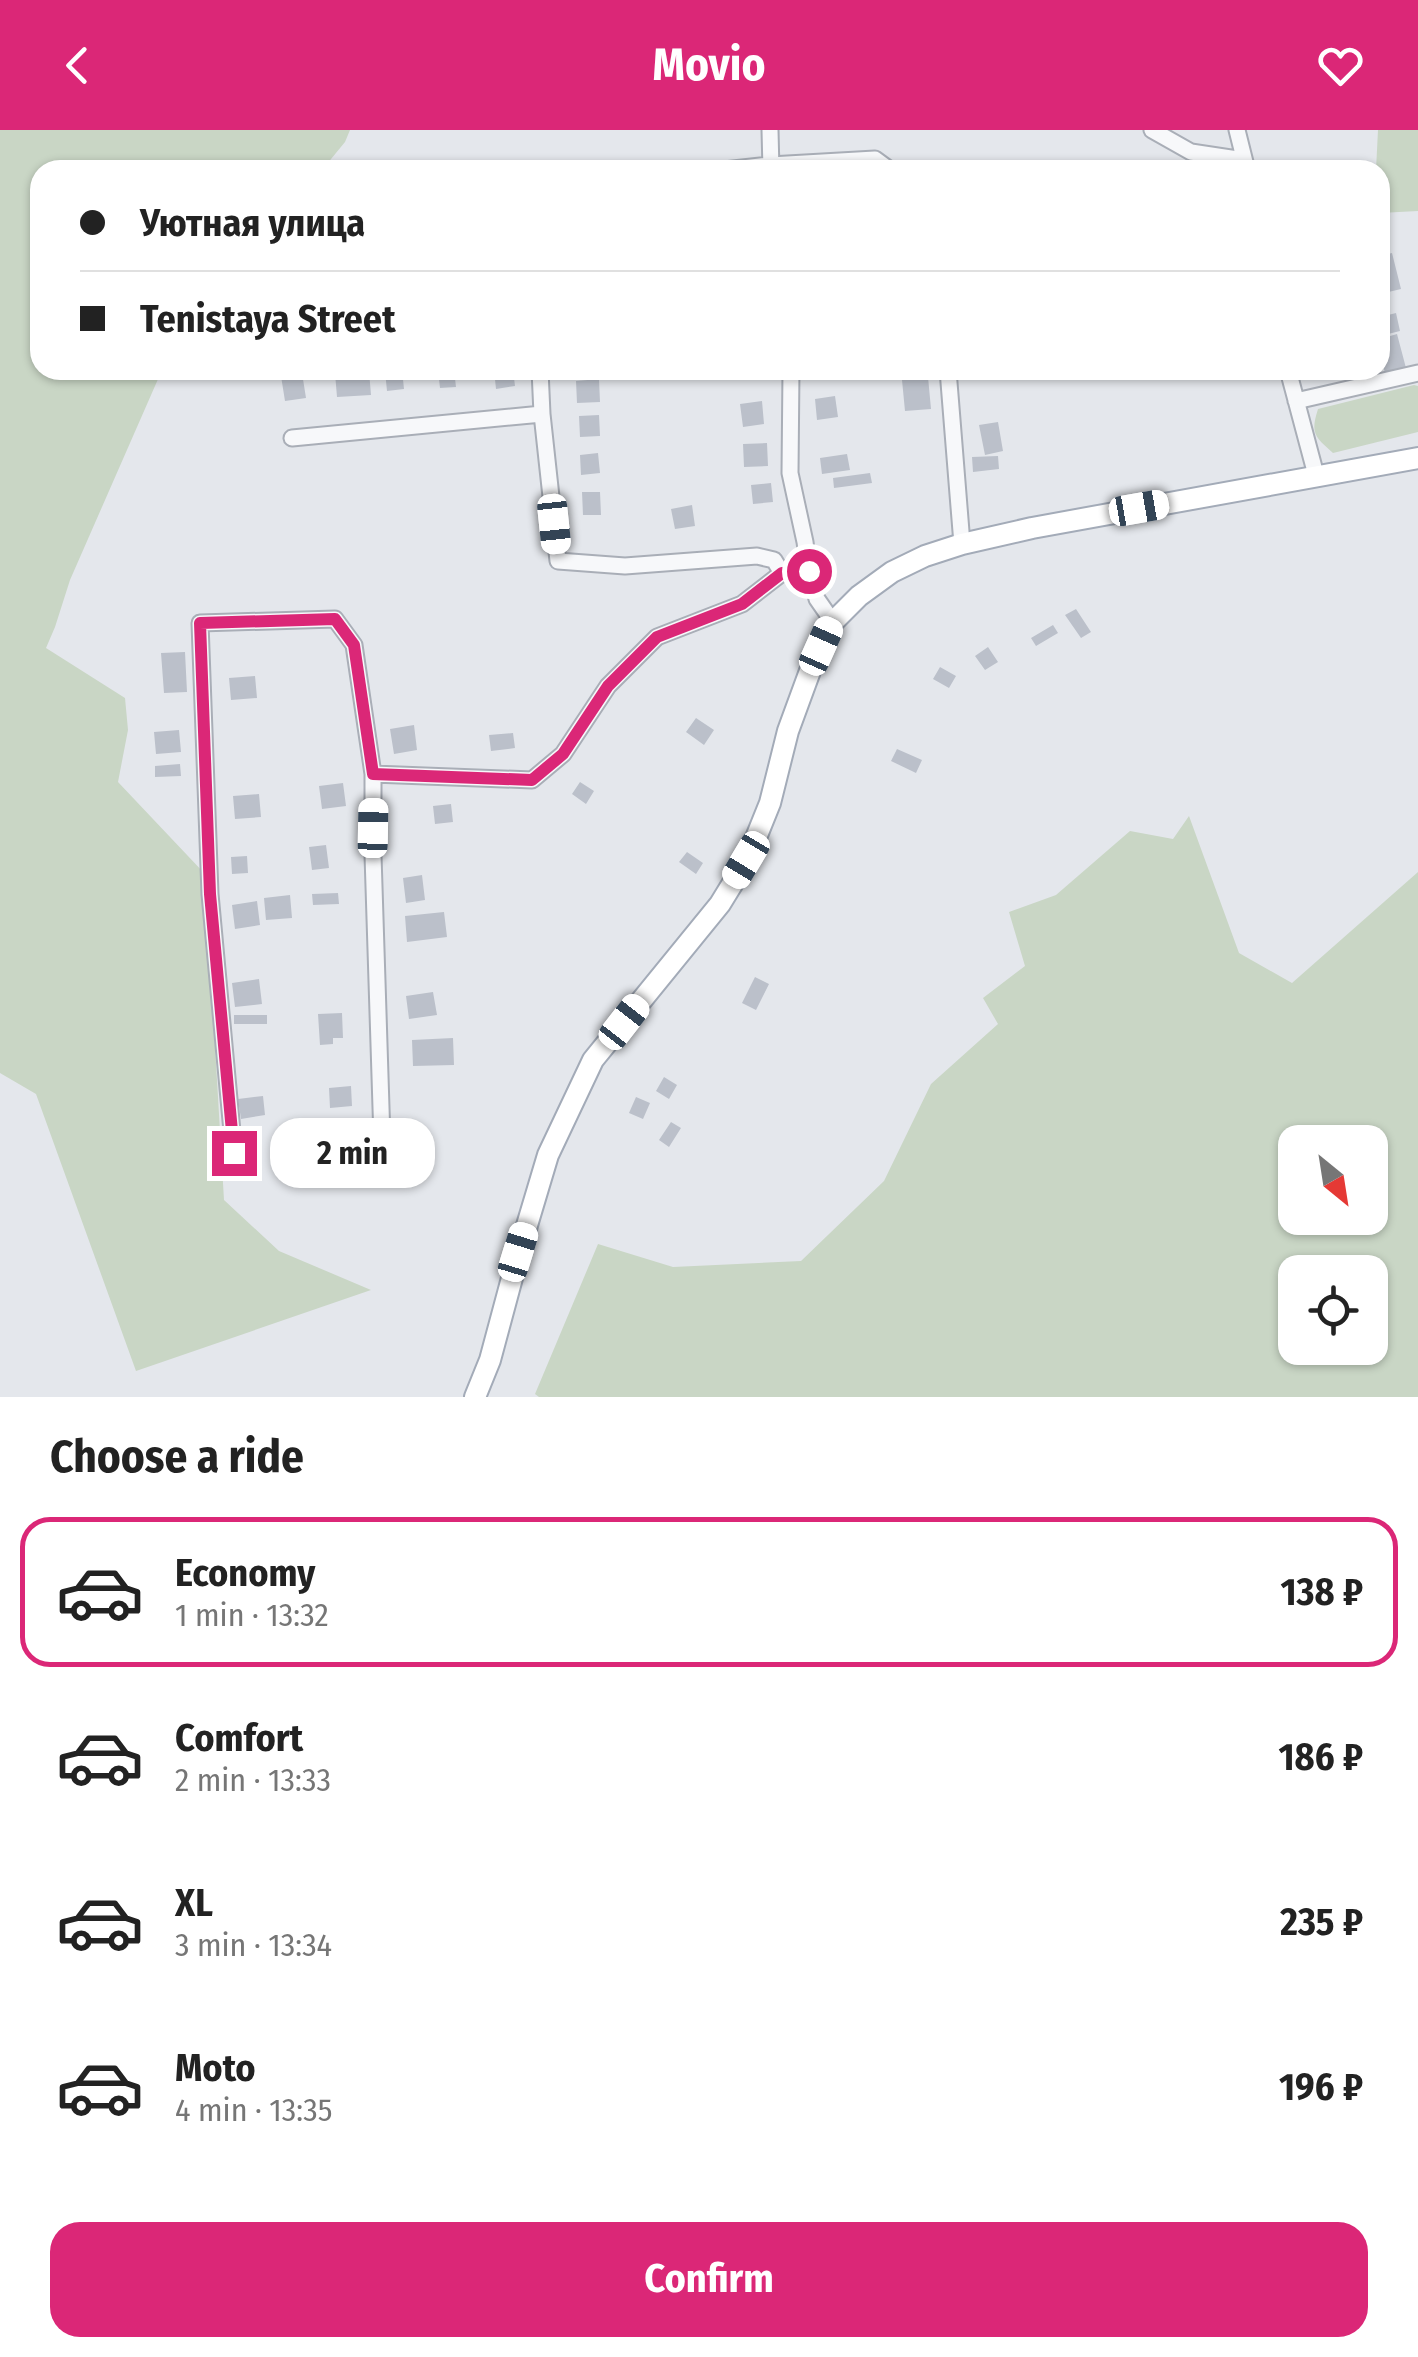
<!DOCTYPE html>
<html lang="en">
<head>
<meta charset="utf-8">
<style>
  body { margin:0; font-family:"Fira Sans Condensed",sans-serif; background:#f2f2f2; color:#222; height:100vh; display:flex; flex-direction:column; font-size:38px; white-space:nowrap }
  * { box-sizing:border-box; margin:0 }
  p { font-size:32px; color:#767676 }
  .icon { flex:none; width:55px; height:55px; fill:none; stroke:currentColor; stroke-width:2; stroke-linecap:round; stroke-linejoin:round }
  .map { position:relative; height:1267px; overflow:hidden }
  .details { display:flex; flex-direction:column; background:#fff; flex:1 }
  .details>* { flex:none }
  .banner { position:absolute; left:30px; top:30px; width:1360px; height:220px; border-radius:30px; box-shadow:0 2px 8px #0004; display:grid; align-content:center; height:220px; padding:0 50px; background:#fff }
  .needle { width:65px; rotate:150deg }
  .tools { position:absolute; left:1278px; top:995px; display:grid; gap:20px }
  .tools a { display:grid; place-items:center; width:110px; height:110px; border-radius:20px; background:#fff; box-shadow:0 2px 8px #0004; font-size:50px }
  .end { position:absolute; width:45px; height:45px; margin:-22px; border:12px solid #db2777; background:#fff; box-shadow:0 0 0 5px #fff }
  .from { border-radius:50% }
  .bubble { position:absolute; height:70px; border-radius:30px; background:#fff; box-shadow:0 2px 8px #0004; font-size:32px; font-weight:700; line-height:70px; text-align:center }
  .car { position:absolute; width:30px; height:60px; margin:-30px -15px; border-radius:12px; box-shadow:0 0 8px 2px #0007; background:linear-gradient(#fff 24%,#345 0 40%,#fff 0 76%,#345 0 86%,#fff 0) }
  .banner b { display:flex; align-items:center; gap:35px; height:95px; font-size:38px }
  .banner b+b { border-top:2px solid #e0e0e0 }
  .banner i { width:25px; height:25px; background:#222 }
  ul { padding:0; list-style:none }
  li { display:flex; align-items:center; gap:30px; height:150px; margin:0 20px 15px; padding:0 30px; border:5px solid transparent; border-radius:30px }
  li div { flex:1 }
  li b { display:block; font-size:38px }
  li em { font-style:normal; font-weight:700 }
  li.on { border-color:#db2777 }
  li>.icon { width:90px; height:90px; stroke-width:1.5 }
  h2 { padding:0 50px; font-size:45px; line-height:120px }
  .action { display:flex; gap:20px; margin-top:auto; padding:20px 50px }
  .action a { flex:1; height:115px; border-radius:30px; background:#db2777; color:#fff; font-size:40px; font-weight:700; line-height:115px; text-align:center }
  header { display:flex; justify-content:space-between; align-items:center; height:130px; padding:0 50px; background:#db2777; color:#fff; font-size:45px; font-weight:700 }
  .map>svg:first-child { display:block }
</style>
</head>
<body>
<header><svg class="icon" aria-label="back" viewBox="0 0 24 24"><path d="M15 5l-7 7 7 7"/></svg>Movio<svg class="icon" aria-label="heart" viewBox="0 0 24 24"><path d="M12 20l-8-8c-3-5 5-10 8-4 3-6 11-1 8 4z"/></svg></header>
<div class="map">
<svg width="1418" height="1267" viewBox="0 0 1418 1267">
  <rect width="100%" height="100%" fill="#e4e7ec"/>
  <path fill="#c9d6c5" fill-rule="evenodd" d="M0,0H350L345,12L322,40H40V240H162L70,450L55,497L46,518L125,568L128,600L118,652L205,744L224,1070L279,1121L371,1160L136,1241L36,964L0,943Z
    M1378,0H1418V81L1380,83V40H1376Z
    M1414,255L1418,256V302L1333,323C1315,307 1310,304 1318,279Z
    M1189,686L1239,823L1292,853L1418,742V1267H539L535,1264L598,1114L673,1137L801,1131L884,1051L931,954L998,894L983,868L1025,836L1009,782L1056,765L1130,701L1173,709ZM1295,1012H1370V1088H1295ZM1295,1142H1370V1218H1295Z"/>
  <path fill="#bbc0ca" d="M1392,123L1401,159L1380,164V126Z
    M1396,183L1400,201L1380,206V187Z
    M1397,204L1406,238L1385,243L1380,224V209Z
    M402,240L404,259L387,261L385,241Z
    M438,240H454L456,257L440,258Z
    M494,240H513L515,256L496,259Z
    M369,241L371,265L337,267L335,243Z
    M302,243L306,268L285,271L281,246Z
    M928,247L931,279L905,281L902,250Z
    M599,249L600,272L577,273L576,251Z
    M835,266L838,287L817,290L815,269Z
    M762,271L764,294L743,297L740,274Z
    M599,285L600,306L580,307L579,286Z
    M998,292L1003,321L985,325L979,295Z
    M767,313L768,336L744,337L743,314Z
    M598,323L600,343L581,345L580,325Z
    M847,324L850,340L822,344L820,328Z
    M998,326L999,339L973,342L972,327Z
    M870,343L872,353L834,358L833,348Z
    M771,353L773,372L753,374L751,355Z
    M582,362H600L601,385H583Z
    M692,375L695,396L675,399L671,379Z
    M1076,479L1091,502L1081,508L1065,485Z
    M1053,495L1058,503L1036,516L1031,508Z
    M988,517L998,532L985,540L975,526Z
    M185,522L187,562L164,563L161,523Z
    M940,537L956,546L949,558L933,549Z
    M255,546L257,568L231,570L229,548Z
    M696,588L714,600L704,615L686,602Z
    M414,595L417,620L394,624L390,599Z
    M179,600L181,622L156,624L154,602Z
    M513,603L515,618L491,621L489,605Z
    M897,619L922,630L916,643L891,631Z
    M180,634L181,646L155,647V636Z
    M580,652L594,661L586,674L572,664Z
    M343,653L346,676L322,679L319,656Z
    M259,664L261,687L235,689L233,666Z
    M451,674L453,692L435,694L433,676Z
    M326,715L329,738L312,740L309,717Z
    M687,722L703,733L696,744L679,732Z
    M247,726L248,743L232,744L231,727Z
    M422,745L425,770L406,773L403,748Z
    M338,763L339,774L313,775L312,764Z
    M290,765L292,788L266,790L264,768Z
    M257,771L260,795L235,799L232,775Z
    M444,782L447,807L407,812L405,786Z
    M755,847L769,854L756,880L742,873Z
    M259,849L262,874L235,877L232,853Z
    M433,862L437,885L409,889L406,866Z
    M342,883L343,908H333V914L320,915L318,884Z
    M234,885H267V894H234Z
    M453,908L454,935L413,936L412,910Z
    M664,947L677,955L669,969L656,961Z
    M351,956L352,976L330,978L329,958Z
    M263,966L265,985L241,989L238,969Z
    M636,967L650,973L643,989L629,983Z
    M671,992L681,998L669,1017L659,1010Z
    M350,1009L353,1031L331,1034L328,1012Z"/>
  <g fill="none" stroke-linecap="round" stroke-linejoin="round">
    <g stroke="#a9aeb7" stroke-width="19">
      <path id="minor" d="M770,0L771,40
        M1152,0L1191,22L1244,30
        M1237,0L1246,36
        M724,40L770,35L875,29L890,40
        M540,240L542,284L558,431L625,436L757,426L774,430L782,443
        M791,240L790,343L805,412L809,441L817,469L833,492
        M948,240L962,414
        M1288,240L1316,345
        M1296,271L1418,243
        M292,308L542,284
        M373,644L532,650L563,624L608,556L657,507L742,474L782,443L809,441
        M234,1023L210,764L200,493L335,489L354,515L373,644V725L382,1009"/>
    </g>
    <g stroke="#a3abb8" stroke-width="24">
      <path id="major" d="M475,1267L490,1230L519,1122L548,1025L593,930L720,774L747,730L770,673L788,601L810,541L833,492L859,466L892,442L925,426L962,414L1032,398L1418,328"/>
    </g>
    <use href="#minor" stroke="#f7f8fa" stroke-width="15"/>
    <use href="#major" stroke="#fff" stroke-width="20"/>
  </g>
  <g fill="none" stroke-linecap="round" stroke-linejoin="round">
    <path stroke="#db2777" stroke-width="12" d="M234,1023L210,764L200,493L335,489L354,515L373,644L532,650L563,624L608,556L657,507L742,474L782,443L809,441"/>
  </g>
</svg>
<div class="tools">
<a><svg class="needle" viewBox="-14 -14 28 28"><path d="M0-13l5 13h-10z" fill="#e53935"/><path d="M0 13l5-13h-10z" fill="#767676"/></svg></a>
<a><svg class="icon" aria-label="locate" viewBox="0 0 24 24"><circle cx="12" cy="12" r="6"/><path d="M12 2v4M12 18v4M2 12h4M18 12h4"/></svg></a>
</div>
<i class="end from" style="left:809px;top:441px"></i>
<i class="end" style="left:234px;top:1023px"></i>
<div class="bubble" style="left:270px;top:988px;width:165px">2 min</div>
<i class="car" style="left:1139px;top:378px;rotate:80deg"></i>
<i class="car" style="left:554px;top:394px;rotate:174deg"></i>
<i class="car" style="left:821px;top:516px;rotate:24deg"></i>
<i class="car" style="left:373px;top:698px;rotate:1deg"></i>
<i class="car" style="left:746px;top:730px;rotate:211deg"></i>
<i class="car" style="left:624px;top:892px;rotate:38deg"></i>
<i class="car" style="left:518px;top:1122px;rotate:17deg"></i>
<div class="banner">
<b><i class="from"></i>Уютная улица</b>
<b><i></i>Tenistaya Street</b>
</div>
</div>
<section class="details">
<h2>Choose a ride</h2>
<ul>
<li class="on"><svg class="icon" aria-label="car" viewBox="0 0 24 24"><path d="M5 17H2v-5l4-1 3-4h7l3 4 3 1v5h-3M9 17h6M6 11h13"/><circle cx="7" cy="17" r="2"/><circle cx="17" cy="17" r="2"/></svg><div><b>Economy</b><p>1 min · 13:32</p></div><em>138 ₽</em></li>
<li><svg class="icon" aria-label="car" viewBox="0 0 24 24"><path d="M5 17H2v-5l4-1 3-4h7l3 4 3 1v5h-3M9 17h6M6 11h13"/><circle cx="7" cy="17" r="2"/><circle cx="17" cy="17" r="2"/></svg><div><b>Comfort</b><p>2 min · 13:33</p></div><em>186 ₽</em></li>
<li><svg class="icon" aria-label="car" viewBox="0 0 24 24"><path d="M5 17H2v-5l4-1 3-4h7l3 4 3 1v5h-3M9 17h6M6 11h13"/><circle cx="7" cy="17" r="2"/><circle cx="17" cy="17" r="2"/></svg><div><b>XL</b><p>3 min · 13:34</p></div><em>235 ₽</em></li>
<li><svg class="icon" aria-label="car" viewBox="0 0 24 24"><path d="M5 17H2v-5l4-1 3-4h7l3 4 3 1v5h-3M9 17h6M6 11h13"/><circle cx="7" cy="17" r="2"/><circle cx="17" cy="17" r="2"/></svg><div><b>Moto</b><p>4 min · 13:35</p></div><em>196 ₽</em></li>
</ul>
<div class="action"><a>Confirm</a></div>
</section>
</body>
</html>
